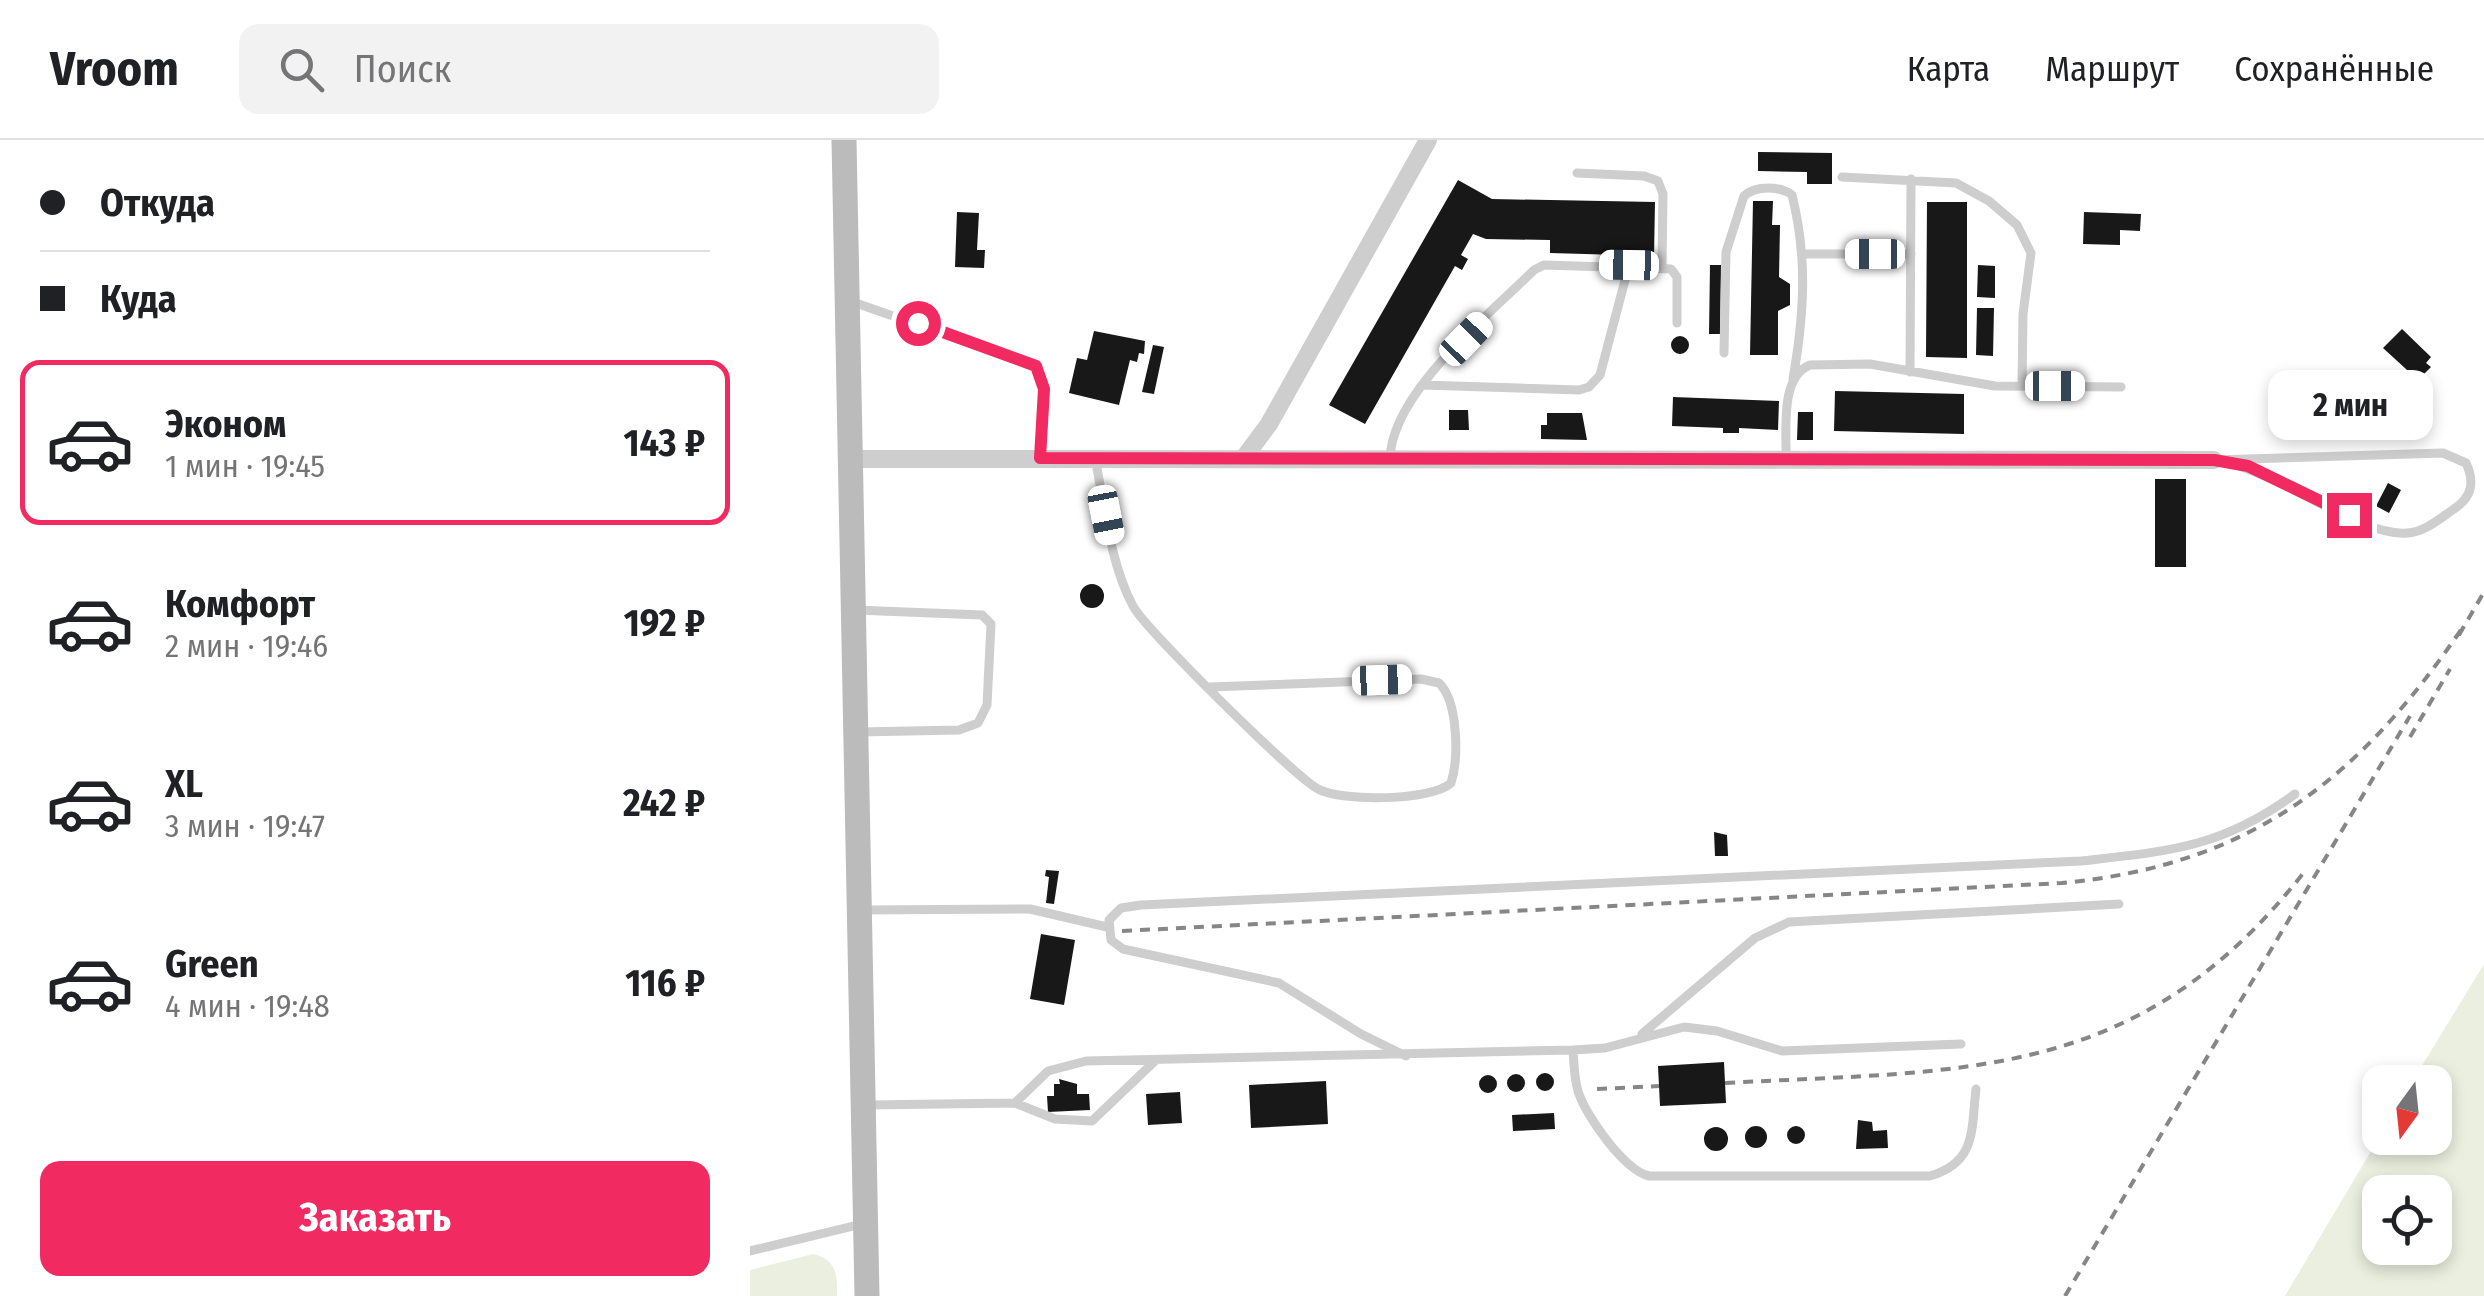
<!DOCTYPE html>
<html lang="ru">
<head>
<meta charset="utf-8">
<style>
  body { margin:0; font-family:"Fira Sans Condensed",sans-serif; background:#f2f2f2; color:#202124; height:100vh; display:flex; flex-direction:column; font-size:38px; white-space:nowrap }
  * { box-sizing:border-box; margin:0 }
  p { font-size:32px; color:#757577 }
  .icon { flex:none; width:55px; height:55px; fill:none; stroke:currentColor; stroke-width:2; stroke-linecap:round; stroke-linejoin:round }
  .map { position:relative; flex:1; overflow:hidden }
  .panel { display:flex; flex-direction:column; background:#fff; width:750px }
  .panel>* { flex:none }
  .banner { display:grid; align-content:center; height:220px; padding:0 40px; background:#fff }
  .needle { width:65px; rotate:195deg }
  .tools { position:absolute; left:1612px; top:925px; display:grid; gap:20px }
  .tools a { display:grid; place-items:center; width:90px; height:90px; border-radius:20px; background:#fff; box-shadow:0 5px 15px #0003; font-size:50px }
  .end { position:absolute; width:45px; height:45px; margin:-22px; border:12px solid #f12a61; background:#fff; box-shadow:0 0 0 5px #fff }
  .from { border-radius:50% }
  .bubble { position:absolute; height:70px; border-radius:20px; background:#fff; box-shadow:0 5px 15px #0003; font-size:32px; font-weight:700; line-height:70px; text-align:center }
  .car { position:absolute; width:30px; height:60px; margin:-30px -15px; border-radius:12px; box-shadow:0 0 8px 2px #0007; background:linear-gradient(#fff 24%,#345 0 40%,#fff 0 76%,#345 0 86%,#fff 0) }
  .banner b { display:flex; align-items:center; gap:35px; height:95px; font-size:38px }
  .banner b+b { border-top:2px solid #e0e0e0 }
  .banner i { width:25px; height:25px; background:#202124 }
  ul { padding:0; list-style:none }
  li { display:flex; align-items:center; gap:30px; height:165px; margin:0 20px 15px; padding:0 20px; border:5px solid transparent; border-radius:20px }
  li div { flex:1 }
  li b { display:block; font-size:38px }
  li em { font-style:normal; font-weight:700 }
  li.current { border-color:#f12a61 }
  li>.icon { width:90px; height:90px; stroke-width:1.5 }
  .cta { display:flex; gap:20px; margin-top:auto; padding:20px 40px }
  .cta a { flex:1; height:115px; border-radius:20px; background:#f12a61; color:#fff; font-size:40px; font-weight:700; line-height:115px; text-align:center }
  header { display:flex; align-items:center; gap:60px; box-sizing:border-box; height:140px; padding:0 50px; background:#fff; border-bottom:2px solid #e0e0e0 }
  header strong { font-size:48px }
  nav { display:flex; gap:55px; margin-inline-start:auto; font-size:35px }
  .search { width:700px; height:90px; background:#f2f2f2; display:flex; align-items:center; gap:25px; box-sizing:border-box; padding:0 35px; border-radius:20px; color:#757577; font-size:38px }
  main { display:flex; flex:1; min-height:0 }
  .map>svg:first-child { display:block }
</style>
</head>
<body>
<header>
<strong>Vroom</strong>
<div class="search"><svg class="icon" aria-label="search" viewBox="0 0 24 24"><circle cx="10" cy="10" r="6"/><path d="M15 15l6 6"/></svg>Поиск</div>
<nav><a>Карта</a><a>Маршрут</a><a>Сохранённые</a></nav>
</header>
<main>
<section class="panel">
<div class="banner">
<b><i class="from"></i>Откуда</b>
<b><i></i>Куда</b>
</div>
<ul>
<li class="current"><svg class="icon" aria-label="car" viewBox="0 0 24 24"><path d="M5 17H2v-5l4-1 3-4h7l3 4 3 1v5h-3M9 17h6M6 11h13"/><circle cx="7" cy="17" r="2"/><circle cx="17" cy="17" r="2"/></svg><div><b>Эконом</b><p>1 мин · 19:45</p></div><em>143 ₽</em></li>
<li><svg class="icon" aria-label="car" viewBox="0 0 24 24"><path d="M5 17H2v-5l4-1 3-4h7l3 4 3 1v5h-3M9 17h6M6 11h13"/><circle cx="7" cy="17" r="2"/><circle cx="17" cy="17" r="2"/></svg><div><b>Комфорт</b><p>2 мин · 19:46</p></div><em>192 ₽</em></li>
<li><svg class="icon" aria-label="car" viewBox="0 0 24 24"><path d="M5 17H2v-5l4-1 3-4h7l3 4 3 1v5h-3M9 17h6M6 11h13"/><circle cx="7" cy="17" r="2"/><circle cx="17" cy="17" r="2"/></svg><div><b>XL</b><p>3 мин · 19:47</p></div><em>242 ₽</em></li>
<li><svg class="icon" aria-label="car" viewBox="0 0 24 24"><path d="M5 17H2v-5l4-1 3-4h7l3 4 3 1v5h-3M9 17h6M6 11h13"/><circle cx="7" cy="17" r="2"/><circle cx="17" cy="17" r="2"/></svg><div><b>Green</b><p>4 мин · 19:48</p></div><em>116 ₽</em></li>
</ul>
<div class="cta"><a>Заказать</a></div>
</section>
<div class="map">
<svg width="1734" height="1156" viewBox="0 0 1734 1156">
  <rect width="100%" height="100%" fill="#fff"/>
  <path fill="#ebefdf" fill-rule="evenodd" d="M1734,824V1156H1535L1630,996L1685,998V942H1662ZM1630,1052H1685V1108H1630Z
    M63,1114C86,1119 88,1135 87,1156H0V1130Z"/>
  <path fill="#181818" d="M1008,12L1082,13V44H1057V32L1008,31Z
    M708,40L742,59L905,62L904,116L800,113V100L736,99L723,94L711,115L718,119L712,130L705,126L615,284L579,265Z
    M1003,61H1023L1022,85H1030L1029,137L1040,144V165L1028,171V215H1000Z
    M1177,62H1217V218L1176,217Z
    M207,72L229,73L227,110H235L234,128L205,127Z
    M1334,72L1391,74L1390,91L1370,90V105L1333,104Z
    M960,125H971L970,194H959Z
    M1228,125L1245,126V158L1227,157Z
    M1227,168H1244L1243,216L1226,215Z
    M1652,189L1681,217L1676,223L1681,227L1668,240L1633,208Z
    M344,191L395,201L394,214L389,213L387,222L380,220L369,265L319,253L327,218L337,220Z
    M921 205a9 9 0 1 1 18 0a9 9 0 1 1-18 0Z
    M403,205L414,207L404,254L392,252Z
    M1085,251L1214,254V294L1084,291Z
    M923,257L1029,261L1028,290L989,288V293H973V288L922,286Z
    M699,270H718L719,290H699Z
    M1048,272H1063V300H1047Z
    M797,273H832L837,300L791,299V285H797Z
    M1405,339H1436V427H1405Z
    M1638,343L1651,350L1639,373L1626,366Z
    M330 456a12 12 0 1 1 24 0a12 12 0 1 1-24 0Z
    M964,692L977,695L978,716H965Z
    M296,730L309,731L304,764L296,763L299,737L295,736Z
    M291,794L325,800L314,865L280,859Z
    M974,922L976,963L910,966L908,926Z
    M786 942a9 9 0 1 1 18 0a9 9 0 1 1-18 0Z
    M757 943a9 9 0 1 1 18 0a9 9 0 1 1-18 0Z
    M729 944a9 9 0 1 1 18 0a9 9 0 1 1-18 0Z
    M309,939L327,944V954H339L340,970L298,972L297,956H304V944H310Z
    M576,941L578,984L501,988L499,945Z
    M430,952L432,983L398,985L396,954Z
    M804,973L805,989L763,991L762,975Z
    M1108,980L1122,982L1123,991L1137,990L1138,1008L1106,1009Z
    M995 997a11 11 0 1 1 22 0a11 11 0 1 1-22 0Z
    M1037 995a9 9 0 1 1 18 0a9 9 0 1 1-18 0Z
    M954 999a12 12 0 1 1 24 0a12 12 0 1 1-24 0Z"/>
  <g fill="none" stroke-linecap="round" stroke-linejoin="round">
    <path stroke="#cecece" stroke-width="9" d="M827,33L894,36L908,41L913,54L912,126
      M1092,37L1206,43L1239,61L1267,85L1281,113L1273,174L1272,246
      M1054,114H1161
      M100,161L286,226L295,249L291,319
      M974,213L976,112L994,56C1006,45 1030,46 1042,55C1058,119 1054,175 1043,239
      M1160,232L1161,39
      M672,245L829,250L839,247L850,235L879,125
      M1693,313L1716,323C1725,342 1722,357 1704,369C1689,379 1675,392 1657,393C1608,397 1525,328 1464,320Z
      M345,318C355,367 360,423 383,466C395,489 545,637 568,649C591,662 682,661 701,643C709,618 708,561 689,543L671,539L460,547
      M640,320C640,254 738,176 784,130L794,125L921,129L927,137V183
      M1036,320C1037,293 1029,237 1060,225L1120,224L1245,246L1371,247
      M105,470L232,475L241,484L237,565L228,583L209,590L109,592
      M113,770L280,769L357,787
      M892,894L1005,798L1039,782L1369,764
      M823,910C824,923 824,938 828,951C835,975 874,1030 899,1036H1180C1227,1022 1221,990 1226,949
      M656,916L611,894L529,843L373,809L361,800L359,780L371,768L391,765L1331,721C1420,711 1471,708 1545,654
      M265,963L305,979L342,981L406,920
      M116,965L265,963L298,931L336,921L823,910L855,908L934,887L967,891L1032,911L1211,904
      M0,1111L112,1084"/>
    <path stroke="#cecece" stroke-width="18" d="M101,319L1464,320
      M493,319L519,284L678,0"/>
    <path stroke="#bbb" stroke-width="25" d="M94,0L117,1156"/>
    <path stroke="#868686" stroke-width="4" stroke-dasharray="10 8" stroke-linecap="butt" d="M1709,495L1734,452
      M1660,597L1700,529
      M372,791L1312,743C1502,725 1610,639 1715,484
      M975,943C1218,930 1390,942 1555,731
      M847,949L909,946
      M1315,1156L1660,576"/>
  </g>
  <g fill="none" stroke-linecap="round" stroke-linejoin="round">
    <path stroke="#f12a61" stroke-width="12" d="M168,183L286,226L294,249L290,318L1464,320L1498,326L1599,375"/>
  </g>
</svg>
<div class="tools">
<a><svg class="needle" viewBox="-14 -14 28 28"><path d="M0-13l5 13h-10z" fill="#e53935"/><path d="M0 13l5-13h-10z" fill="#757577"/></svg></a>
<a><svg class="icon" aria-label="locate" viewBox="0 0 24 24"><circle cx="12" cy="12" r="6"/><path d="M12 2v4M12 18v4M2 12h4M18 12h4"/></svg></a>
</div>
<i class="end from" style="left:168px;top:183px"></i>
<i class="end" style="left:1599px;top:375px"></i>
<div class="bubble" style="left:1518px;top:230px;width:165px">2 мин</div>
<i class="car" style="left:1125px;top:114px;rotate:270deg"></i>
<i class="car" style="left:879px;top:125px;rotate:271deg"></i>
<i class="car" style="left:716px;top:199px;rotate:44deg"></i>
<i class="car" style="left:1305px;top:246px;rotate:90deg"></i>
<i class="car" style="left:356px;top:375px;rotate:169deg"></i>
<i class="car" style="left:632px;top:540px;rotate:88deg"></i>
</div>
</main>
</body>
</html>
